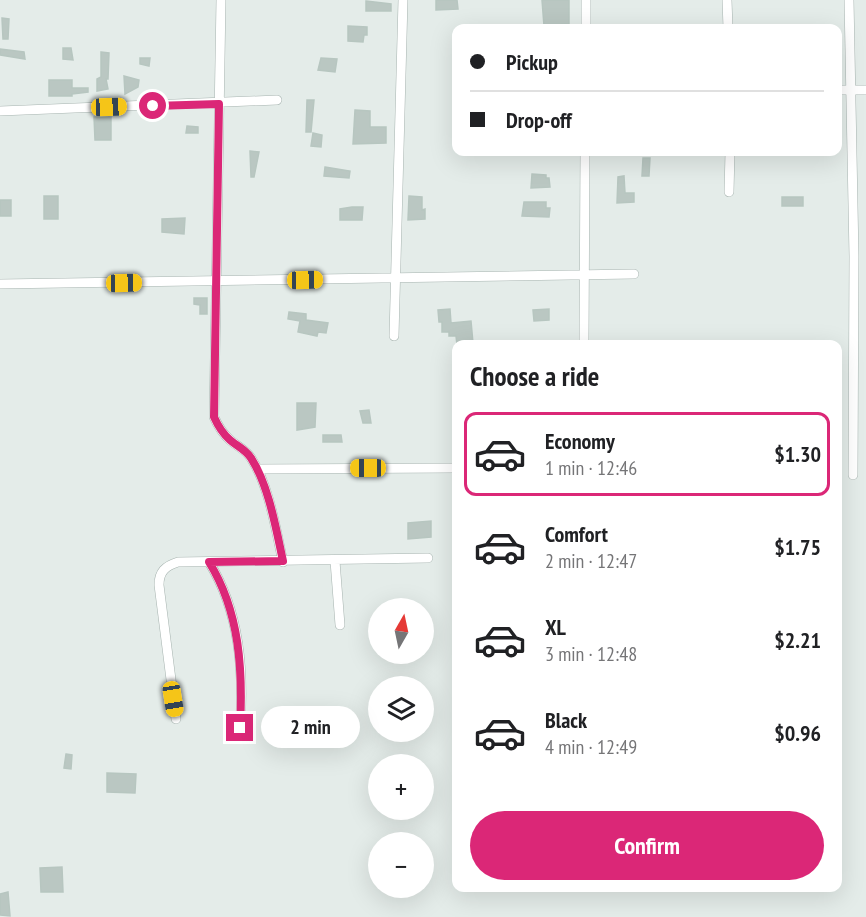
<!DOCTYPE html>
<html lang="en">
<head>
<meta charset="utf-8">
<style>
  body { margin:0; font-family:"PT Sans Narrow",sans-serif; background:#f2f2f2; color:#202124; height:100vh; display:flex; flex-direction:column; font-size:22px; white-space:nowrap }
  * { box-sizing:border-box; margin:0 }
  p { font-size:20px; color:#757577 }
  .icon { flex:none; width:33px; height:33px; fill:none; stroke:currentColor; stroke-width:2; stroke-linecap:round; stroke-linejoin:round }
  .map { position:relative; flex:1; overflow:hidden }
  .sheet { position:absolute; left:452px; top:340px; width:390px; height:552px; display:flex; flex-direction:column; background:#fff; border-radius:12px; box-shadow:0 6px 24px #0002 }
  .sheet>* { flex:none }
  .top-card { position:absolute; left:452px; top:24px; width:390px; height:132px; border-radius:12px; box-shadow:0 6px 24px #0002; display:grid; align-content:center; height:132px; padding:0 18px; background:#fff }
  .needle { width:39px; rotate:9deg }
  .buttons { position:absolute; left:368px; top:598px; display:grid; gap:12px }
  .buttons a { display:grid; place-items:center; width:66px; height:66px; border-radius:50%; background:#fff; box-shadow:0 6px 24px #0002; font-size:30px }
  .end { position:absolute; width:27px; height:27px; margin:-14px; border:8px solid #db2777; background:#fff; box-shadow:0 0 0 3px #fff }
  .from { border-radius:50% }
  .bubble { position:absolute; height:42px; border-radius:21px; background:#fff; box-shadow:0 6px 24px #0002; font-size:20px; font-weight:700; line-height:42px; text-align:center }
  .car { position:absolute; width:18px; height:36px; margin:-18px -9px; border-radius:8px; box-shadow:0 0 4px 2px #0007; background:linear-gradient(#f5c518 24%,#345 0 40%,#f5c518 0 76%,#345 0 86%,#f5c518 0) }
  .top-card b { display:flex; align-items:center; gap:21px; height:57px; font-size:22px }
  .top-card b+b { border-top:2px solid #e0e0e0 }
  .top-card i { width:15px; height:15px; background:#202124 }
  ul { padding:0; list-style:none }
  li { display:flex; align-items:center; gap:18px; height:84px; margin:0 12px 9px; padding:0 6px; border:3px solid transparent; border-radius:12px }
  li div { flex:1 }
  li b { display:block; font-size:22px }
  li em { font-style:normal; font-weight:700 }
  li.selected { border-color:#db2777 }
  li>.icon { width:54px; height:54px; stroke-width:1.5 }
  h2 { padding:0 18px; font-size:27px; line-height:72px }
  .action { display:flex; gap:12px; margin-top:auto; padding:12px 18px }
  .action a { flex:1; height:69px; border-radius:36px; background:#db2777; color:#fff; font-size:24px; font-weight:700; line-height:69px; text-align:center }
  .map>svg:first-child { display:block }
</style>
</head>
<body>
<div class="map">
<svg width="866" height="917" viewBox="0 0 866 917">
  <rect width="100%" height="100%" fill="#e4ece9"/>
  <path fill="#bac7c2" stroke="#b7c6c0" stroke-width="1.5" d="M436,0H457L458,9L436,10Z
    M542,0H569V24L544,26Z
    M366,1L391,4V11H366Z
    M2,18L9,19L8,39H3Z
    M348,26L367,27V35H364L363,42L348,41Z
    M63,48H71L73,60L63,59Z
    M0,49L24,52L25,59L0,55Z
    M101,52L109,53L108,79H106L108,89L97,91V79L101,77Z
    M140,58H150L149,66L140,64Z
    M321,58L337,59L335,72L318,70Z
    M124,76L139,80L138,87L125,94Z
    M49,80H72V88H88V92L72,94V96H49Z
    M307,100H314L311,132H306Z
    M355,110L370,111V127H386V143L353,144Z
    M94,117H111V140H95Z
    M187,126L198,127V133H186Z
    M313,133L322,135L321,147L311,146Z
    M250,151L259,152L254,177H251Z
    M643,158H650L649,176H642Z
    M325,167L350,171L349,178L324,176Z
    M532,174L546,175V178H549L550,187L531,188Z
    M624,176L625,193H634V202L617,203L618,177Z
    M44,196H58V219H44Z
    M409,196L422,197V210L425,209V219L408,220Z
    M782,197H803V206H782Z
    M0,200H11V216H0Z
    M524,202H546V208H550L549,217L522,216Z
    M352,207H363L362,220H340V209Z
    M185,218L184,234L162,232V219Z
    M194,298H207V314H200V305L194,304Z
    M450,309L451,323L471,321L473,343L457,345L456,336H449V332H442V322H439L438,310Z
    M549,309V320L534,321L533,310Z
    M289,312L306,314V320L328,323L326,333L318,332L317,336L298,332L300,321L288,319Z
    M297,403H316L315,427L297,430Z
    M369,410L371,423H363L360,411Z
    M323,435H341L342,442H323Z
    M431,521V537L408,539V523Z
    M66,754L72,755L71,769L64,768Z
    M107,773L136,774L135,793L107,792Z
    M62,867L63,892H41L40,868Z
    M8,892L10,916L0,915V894Z"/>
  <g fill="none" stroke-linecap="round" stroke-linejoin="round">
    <g stroke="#a7b4b0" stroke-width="10">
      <path id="minor" d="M221,0L214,417C218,426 222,433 230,440C238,447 245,449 251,458C269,485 276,530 283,562
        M727,0L728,28
        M849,0L854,256L853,475
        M586,28V0
        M837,90H866
        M0,111L277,100
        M729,192L730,152
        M0,284L634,274
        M394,336L403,0
        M584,341L585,152
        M257,469L456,468
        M335,561L340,625
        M209,562C240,612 244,671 240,728
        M176,719L159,585C159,572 165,566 178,562L428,558"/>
    </g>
    <use href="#minor" stroke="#fff" stroke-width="9"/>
  </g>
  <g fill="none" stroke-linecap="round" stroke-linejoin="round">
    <path stroke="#db2777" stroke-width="8" d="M153,106L219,104L214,417C218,426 222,433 230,440C238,447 245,449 251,458C269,486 276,529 283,561L209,562C240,612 243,671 240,728"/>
  </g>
</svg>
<div class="buttons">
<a><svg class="needle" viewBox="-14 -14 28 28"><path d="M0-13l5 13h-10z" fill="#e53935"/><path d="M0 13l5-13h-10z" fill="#757577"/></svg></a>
<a><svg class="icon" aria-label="layers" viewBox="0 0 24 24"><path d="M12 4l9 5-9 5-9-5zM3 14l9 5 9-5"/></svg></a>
<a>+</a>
<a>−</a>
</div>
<i class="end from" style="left:153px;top:106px"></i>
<i class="end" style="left:240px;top:728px"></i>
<div class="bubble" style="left:261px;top:706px;width:99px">2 min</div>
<i class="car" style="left:109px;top:107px;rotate:88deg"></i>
<i class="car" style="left:305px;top:280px;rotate:89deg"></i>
<i class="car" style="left:124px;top:283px;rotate:89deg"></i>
<i class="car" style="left:368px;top:468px;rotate:270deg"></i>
<i class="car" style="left:173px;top:699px;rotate:171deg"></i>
<div class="top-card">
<b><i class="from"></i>Pickup</b>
<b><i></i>Drop-off</b>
</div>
<section class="sheet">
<h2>Choose a ride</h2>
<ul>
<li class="selected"><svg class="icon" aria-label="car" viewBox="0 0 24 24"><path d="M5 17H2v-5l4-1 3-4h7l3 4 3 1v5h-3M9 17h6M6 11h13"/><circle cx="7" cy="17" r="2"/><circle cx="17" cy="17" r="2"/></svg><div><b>Economy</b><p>1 min · 12:46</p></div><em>$1.30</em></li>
<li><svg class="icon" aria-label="car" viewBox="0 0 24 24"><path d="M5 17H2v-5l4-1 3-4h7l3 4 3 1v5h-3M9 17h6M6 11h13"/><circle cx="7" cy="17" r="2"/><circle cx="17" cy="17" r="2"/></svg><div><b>Comfort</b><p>2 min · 12:47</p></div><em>$1.75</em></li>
<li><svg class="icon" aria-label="car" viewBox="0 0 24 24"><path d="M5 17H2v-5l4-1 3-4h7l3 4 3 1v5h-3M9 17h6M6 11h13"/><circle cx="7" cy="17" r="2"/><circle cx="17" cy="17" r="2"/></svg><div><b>XL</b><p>3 min · 12:48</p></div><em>$2.21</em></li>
<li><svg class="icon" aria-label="car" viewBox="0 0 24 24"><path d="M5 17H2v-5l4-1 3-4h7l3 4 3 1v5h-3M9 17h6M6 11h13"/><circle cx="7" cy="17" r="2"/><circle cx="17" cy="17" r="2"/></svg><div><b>Black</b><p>4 min · 12:49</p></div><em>$0.96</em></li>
</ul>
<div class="action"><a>Confirm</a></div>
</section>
</div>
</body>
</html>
